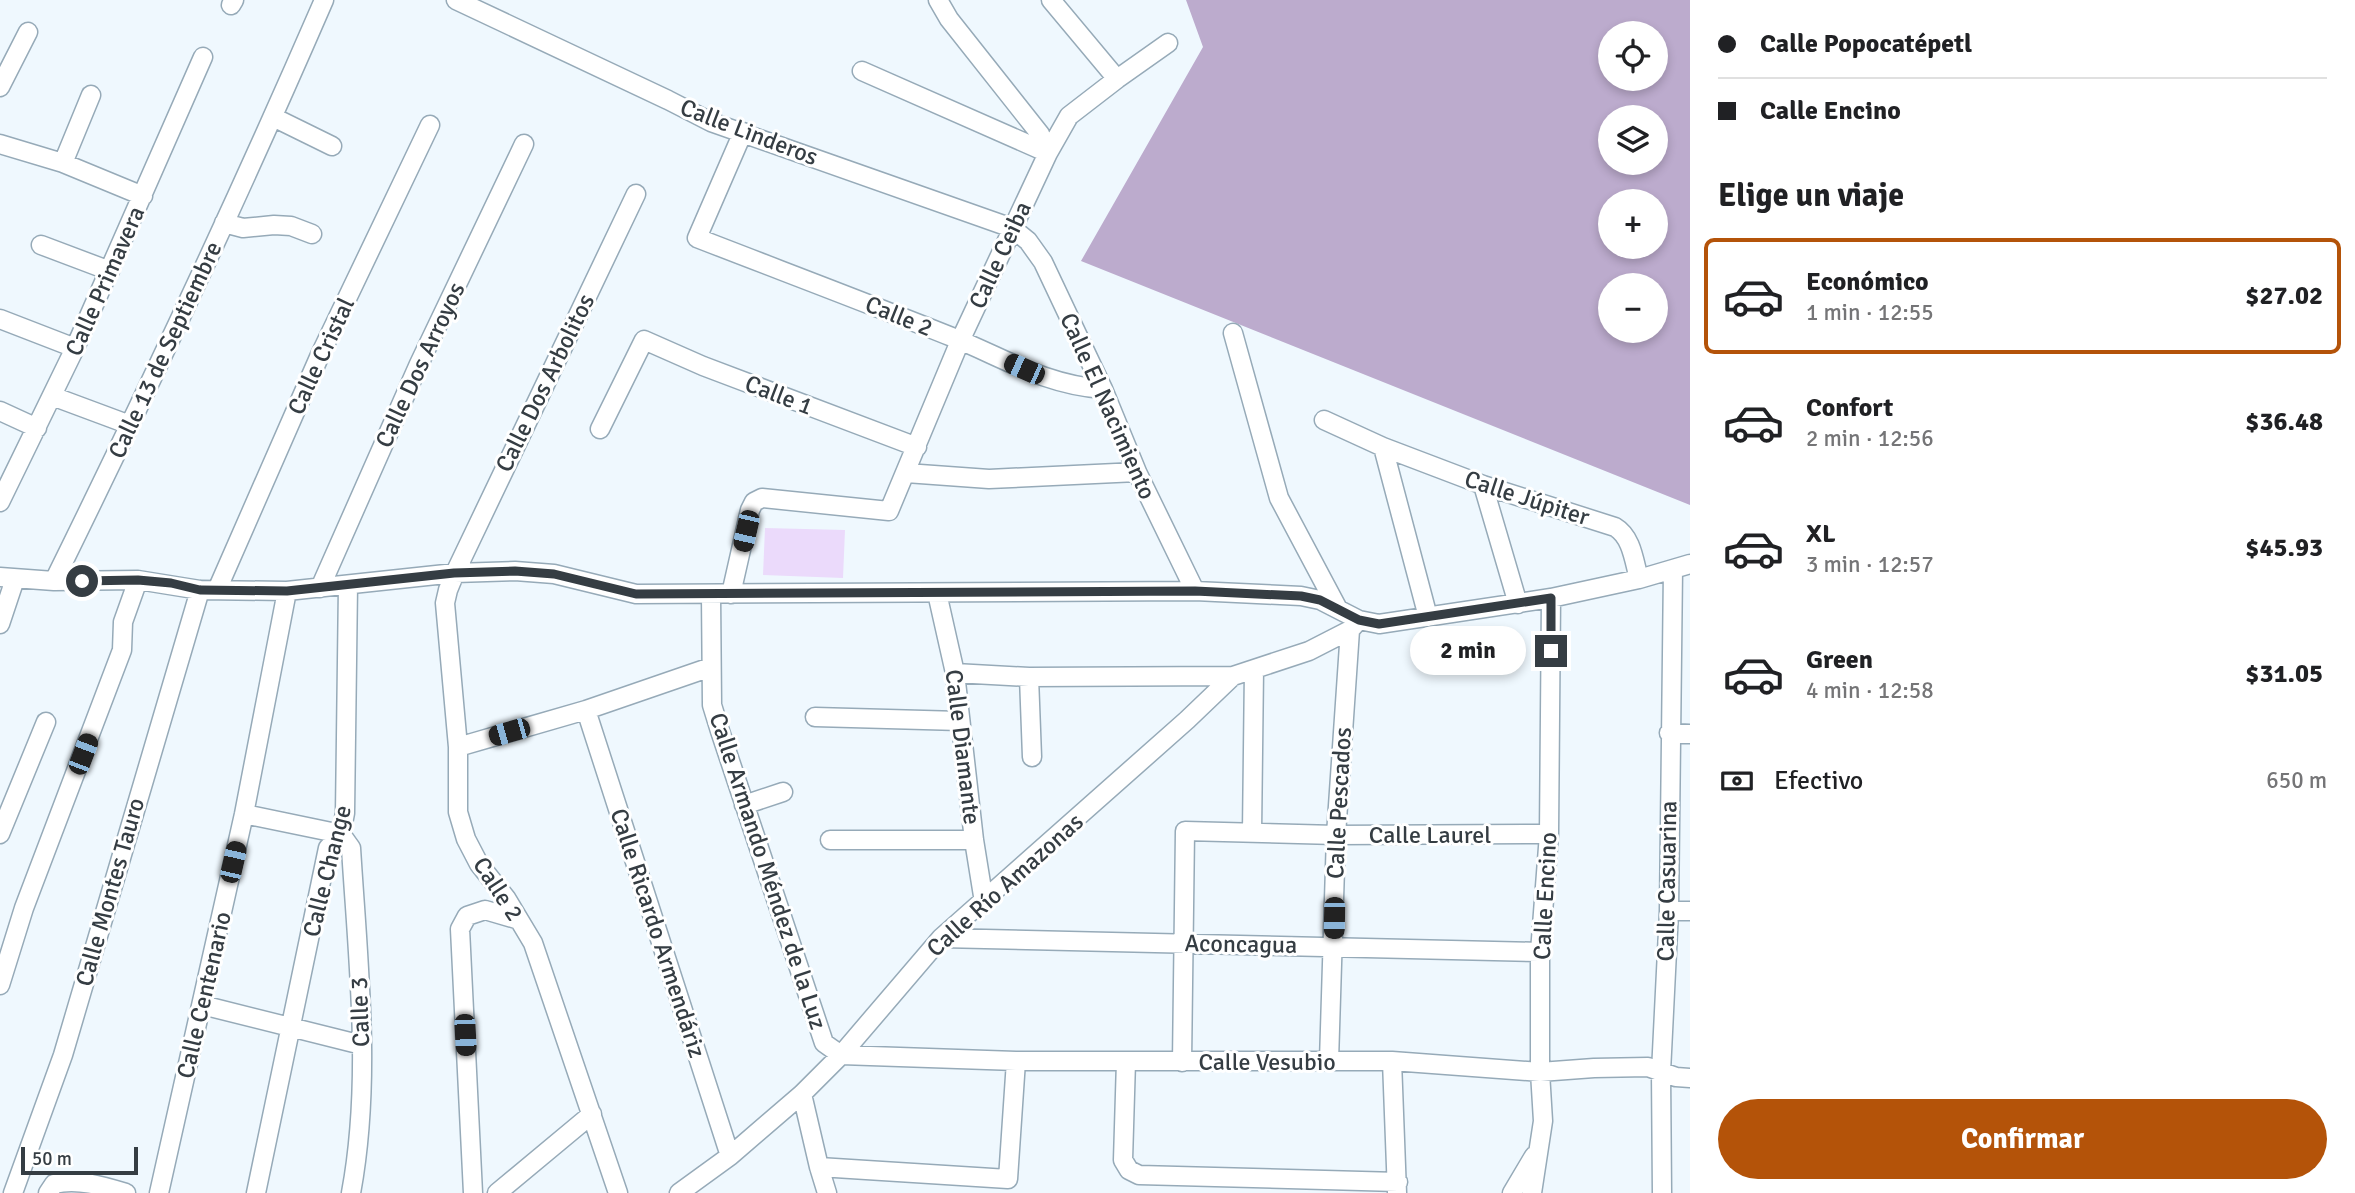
<!DOCTYPE html>
<html lang="es">
<head>
<meta charset="utf-8">
<style>
  body { margin:0; font-family:Signika,sans-serif; background:#f6f6f6; color:#202124; height:100vh; display:flex; flex-direction:column; font-size:26px; white-space:nowrap }
  * { box-sizing:border-box; margin:0 }
  p { font-size:23px; color:#757577 }
  .icon { flex:none; width:38px; height:38px; fill:none; stroke:currentColor; stroke-width:2; stroke-linecap:round; stroke-linejoin:round }
  .map { position:relative; flex:1; overflow:hidden }
  .sheet { display:flex; flex-direction:column; background:#fff; width:665px }
  .sheet>* { flex:none }
  .hud { display:grid; align-content:center; height:154px; padding:0 28px; background:#fff }
  .buttons { position:absolute; left:1598px; top:21px; display:grid; gap:14px }
  .buttons a { display:grid; place-items:center; width:70px; height:70px; border-radius:50%; background:#fff; box-shadow:0 4px 10px #0003; font-size:35px }
  .scale { position:absolute; left:21px; bottom:18px; width:117px; box-sizing:border-box; padding-left:7px; border:4px solid #353d43; border-top:0; font-size:19px; line-height:24px; white-space:nowrap; color:#353d43; -webkit-text-stroke:5px #fff; paint-order:stroke }
  .end { position:absolute; width:32px; height:32px; margin:-16px; border:9px solid #353d43; background:#fff; box-shadow:0 0 0 4px #fff }
  .from { border-radius:50% }
  .bubble { position:absolute; height:49px; border-radius:24px; background:#fff; box-shadow:0 4px 10px #0003; font-size:23px; font-weight:700; line-height:49px; text-align:center }
  .car { position:absolute; width:21px; height:42px; margin:-21px -10px; border-radius:9px; box-shadow:0 0 5px 2px #0007; background:linear-gradient(#222 24%,#8ab4d8 0 40%,#222 0 76%,#8ab4d8 0 86%,#222 0) }
  .hud b { display:flex; align-items:center; gap:24px; height:66px; font-size:26px }
  .hud b+b { border-top:2px solid #e0e0e0 }
  .hud i { width:18px; height:18px; background:#202124 }
  ul { padding:0; list-style:none }
  li { display:flex; align-items:center; gap:21px; height:116px; margin:0 14px 10px; padding:0 14px; border:4px solid transparent; border-radius:10px }
  li div { flex:1 }
  li b { display:block; font-size:26px }
  li em { font-style:normal; font-weight:700 }
  li.active { border-color:#b45309 }
  li>.icon { width:63px; height:63px; stroke-width:1.5 }
  h2 { padding:0 28px; font-size:32px; line-height:84px }
  .pay { display:flex; align-items:center; gap:18px; height:77px; padding:0 28px; font-size:26px }
  .pay p { margin-inline-start:auto }
  .primary-button { display:flex; gap:14px; margin-top:auto; padding:14px 28px }
  .primary-button a { flex:1; height:80px; border-radius:42px; background:#b45309; color:#fff; font-size:28px; font-weight:700; line-height:80px; text-align:center }
  main { display:flex; flex:1; min-height:0 }
  .map>svg:first-child { display:block }
</style>
</head>
<body>
<main>
<div class="map">
<svg width="1690" height="1193" viewBox="0 0 1690 1193">
  <rect width="100%" height="100%" fill="#eff8fe"/>
  <path fill="#ebdafb" d="M765,528L845,530L843,578L763,575Z"/>
  <path fill="#bcabcd" fill-rule="evenodd" d="M1186,0H1690V505L1081,261L1203,47ZM1610,33H1656V79H1610ZM1610,117H1656V163H1610ZM1610,201H1656V247H1610ZM1610,285H1656V331H1610Z"/>
  <g fill="none" stroke-linecap="round" stroke-linejoin="round">
    <g stroke="#96aab8" stroke-width="21">
      <path id="street" d="M456,0L668,100L711,122L1012,228L1028,241L1043,262L1103,389L1137,472L1195,591
        M938,0L949,19L1040,134L1048,153
        M1051,0L1117,79
        M231,5L234,0
        M862,71L1048,153
        M0,87L28,32
        M273,117L332,146
        M743,132L697,238C782,271 867,303 952,337C1004,358 1045,385 1103,389
        M0,144L63,163L143,196
        M63,163L91,95
        M224,223L243,228L274,225L291,226L312,234
        M41,245L110,271
        M0,319L75,348
        M1233,333L1279,498L1338,609
        M52,396L130,425
        M0,411L37,428
        M1324,420L1383,447L1483,485L1615,527C1632,537 1634,561 1639,579
        M600,429L644,340L703,366L917,447
        M1383,447L1428,617
        M906,473L989,479L1137,472
        M1483,485L1518,604
        M0,502L75,348L203,57
        M0,577L54,581L138,580L200,590L287,591L455,573L515,571L554,574L636,594L1195,591L1301,596L1320,600L1359,620L1379,624L1551,598L1639,579L1690,564
        M54,581C148,390 239,196 324,0
        M320,588L419,364L524,144
        M217,590L320,355L430,125
        M937,593L955,673L974,840L984,902
        M731,594L750,510L754,502L762,498L889,511L960,341L1048,153L1069,116L1117,79L1168,43
        M711,595L712,705L720,731L824,1043L841,1055L1016,1061H1392L1540,1072L1594,1068L1648,1067L1676,1077L1690,1078
        M0,624L15,579
        M955,673L1029,677L1233,676
        M1029,677L1032,757
        M586,710L730,1156
        M815,717L960,721
        M1669,733L1690,734
        M458,747L586,710L711,667
        M744,805L783,792
        M244,814L341,834L351,848C358,962 372,1080 351,1193
        M1252,833L1254,669
        M0,834L46,722
        M830,840H974
        M1669,911H1690
        M941,938L1540,952
        M0,985L24,908L122,650L123,622L138,580
        M202,1005L362,1045
        M1126,1061L1123,1160L1129,1170L1139,1175L1398,1182
        M1329,1061L1336,835L1350,630
        M1392,1061L1397,1193
        M1182,1062L1185,831L1336,835L1549,834
        M802,1094L819,1167L827,1193
        M819,1167L1008,1179L1016,1061
        M13,1193L63,1055L200,590
        M48,1193L54,1184C77,1178 103,1186 126,1193
        M159,1193L244,814L287,591
        M256,1193L328,848L341,834L345,813L348,585
        M473,1193L460,929L467,916L485,910L516,919
        M497,1193L592,1114
        M618,1193L533,943L506,898L479,864L466,839L458,812V747L445,603L448,590L455,573L636,194
        M679,1193L730,1156L802,1094L841,1055L941,938L1187,720L1233,676L1309,651L1350,630L1359,620
        M1512,1193L1534,1156
        M1532,1193L1543,1121L1540,1072V952L1549,834L1551,598
        M1662,1193L1661,1072L1669,911L1673,569"/>
    </g>
    <use href="#street" stroke="#fff" stroke-width="18"/>
  </g>
  <g fill="none" stroke-linecap="round" stroke-linejoin="round">
    <path stroke="#353d43" stroke-width="9" d="M82,581L138,580L171,583L200,590L287,591L454,573L515,571L554,574L636,594L1195,591L1301,596L1320,600L1359,620L1379,624L1551,598V651"/>
  </g>
  <g text-anchor="middle" dominant-baseline="central" stroke-width="6" stroke-linejoin="round" paint-order="stroke">
    <g font-size="24" fill="#353d43" stroke="#fff">
      <text transform="translate(749 132) rotate(21)">Calle Linderos</text>
      <text transform="translate(1000 255) rotate(-65)">Calle Ceiba</text>
      <text transform="translate(105 281) rotate(-66)">Calle Primavera</text>
      <text transform="translate(899 316) rotate(22)">Calle 2</text>
      <text transform="translate(165 350) rotate(-65)">Calle 13 de Septiembre</text>
      <text transform="translate(321 356) rotate(-65)">Calle Cristal</text>
      <text transform="translate(420 365) rotate(-65)">Calle Dos Arroyos</text>
      <text transform="translate(545 383) rotate(-64)">Calle Dos Arbolitos</text>
      <text transform="translate(779 395) rotate(21)">Calle 1</text>
      <text transform="translate(1108 406) rotate(66)">Calle El Nacimiento</text>
      <text transform="translate(1527 498) rotate(18)">Calle Júpiter</text>
      <text transform="translate(963 747) rotate(83)">Calle Diamante</text>
      <text transform="translate(1339 803) rotate(-87)">Calle Pescados</text>
      <text x="1430" y="835">Calle Laurel</text>
      <text transform="translate(327 871) rotate(-76)">Calle Change</text>
      <text transform="translate(768 871) rotate(72)">Calle Armando Méndez de la Luz</text>
      <text transform="translate(1667 881) rotate(-89)">Calle Casuarina</text>
      <text transform="translate(1005 885) rotate(-42)">Calle Río Amazonas</text>
      <text transform="translate(498 889) rotate(57)">Calle 2</text>
      <text transform="translate(110 892) rotate(-74)">Calle Montes Tauro</text>
      <text transform="translate(1545 896) rotate(-87)">Calle Encino</text>
      <text transform="translate(658 933) rotate(72)">Calle Ricardo Armendáriz</text>
      <text transform="translate(1241 944) rotate(1)">Aconcagua</text>
      <text transform="translate(204 995) rotate(-77)">Calle Centenario</text>
      <text transform="translate(360 1012) rotate(-92)">Calle 3</text>
      <text x="1267" y="1062">Calle Vesubio</text>
    </g>
  </g>
</svg>
<div class="buttons">
<a><svg class="icon" aria-label="locate" viewBox="0 0 24 24"><circle cx="12" cy="12" r="6"/><path d="M12 2v4M12 18v4M2 12h4M18 12h4"/></svg></a>
<a><svg class="icon" aria-label="layers" viewBox="0 0 24 24"><path d="M12 4l9 5-9 5-9-5zM3 14l9 5 9-5"/></svg></a>
<a>+</a>
<a>−</a>
</div>
<div class="scale">50 m</div>
<i class="end from" style="left:82px;top:581px"></i>
<i class="end" style="left:1551px;top:651px"></i>
<div class="bubble" style="left:1410px;top:626px;width:116px">2 min</div>
<i class="car" style="left:1024px;top:369px;rotate:294deg"></i>
<i class="car" style="left:746px;top:531px;rotate:193deg"></i>
<i class="car" style="left:509px;top:732px;rotate:254deg"></i>
<i class="car" style="left:83px;top:754px;rotate:21deg"></i>
<i class="car" style="left:233px;top:862px;rotate:13deg"></i>
<i class="car" style="left:1334px;top:918px;rotate:181deg"></i>
<i class="car" style="left:465px;top:1035px;rotate:177deg"></i>
</div>
<section class="sheet">
<div class="hud">
<b><i class="from"></i>Calle Popocatépetl</b>
<b><i></i>Calle Encino</b>
</div>
<h2>Elige un viaje</h2>
<ul>
<li class="active"><svg class="icon" aria-label="car" viewBox="0 0 24 24"><path d="M5 17H2v-5l4-1 3-4h7l3 4 3 1v5h-3M9 17h6M6 11h13"/><circle cx="7" cy="17" r="2"/><circle cx="17" cy="17" r="2"/></svg><div><b>Económico</b><p>1 min · 12:55</p></div><em>$27.02</em></li>
<li><svg class="icon" aria-label="car" viewBox="0 0 24 24"><path d="M5 17H2v-5l4-1 3-4h7l3 4 3 1v5h-3M9 17h6M6 11h13"/><circle cx="7" cy="17" r="2"/><circle cx="17" cy="17" r="2"/></svg><div><b>Confort</b><p>2 min · 12:56</p></div><em>$36.48</em></li>
<li><svg class="icon" aria-label="car" viewBox="0 0 24 24"><path d="M5 17H2v-5l4-1 3-4h7l3 4 3 1v5h-3M9 17h6M6 11h13"/><circle cx="7" cy="17" r="2"/><circle cx="17" cy="17" r="2"/></svg><div><b>XL</b><p>3 min · 12:57</p></div><em>$45.93</em></li>
<li><svg class="icon" aria-label="car" viewBox="0 0 24 24"><path d="M5 17H2v-5l4-1 3-4h7l3 4 3 1v5h-3M9 17h6M6 11h13"/><circle cx="7" cy="17" r="2"/><circle cx="17" cy="17" r="2"/></svg><div><b>Green</b><p>4 min · 12:58</p></div><em>$31.05</em></li>
</ul>
<div class="pay"><svg class="icon" aria-label="cash" viewBox="0 0 24 24"><path d="M3 7h18v10H3z"/><circle cx="12" cy="12" r="2"/></svg>Efectivo<p>650 m</p></div>
<div class="primary-button"><a>Confirmar</a></div>
</section>
</main>
</body>
</html>
